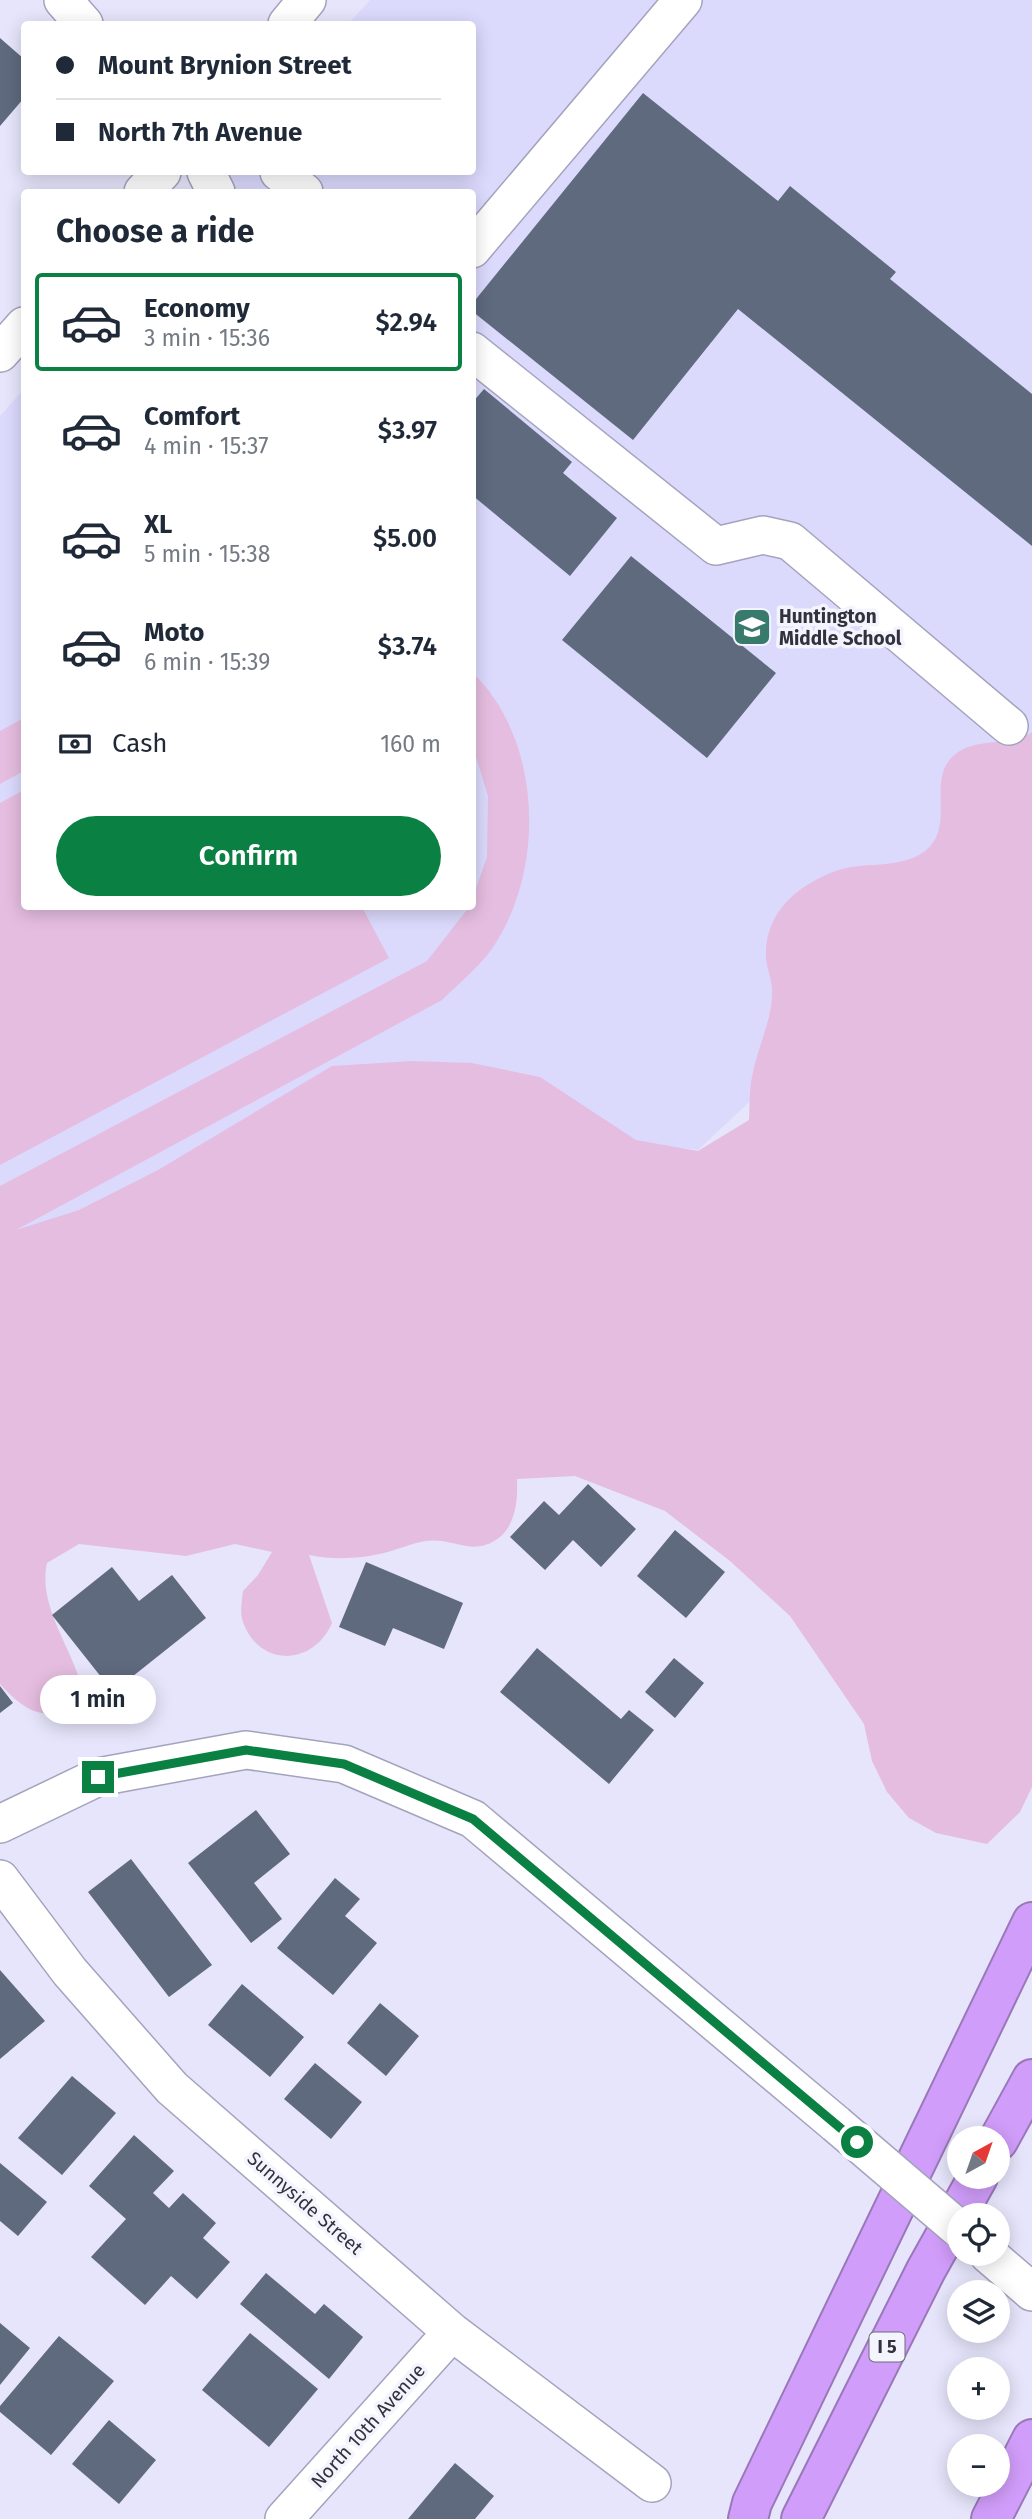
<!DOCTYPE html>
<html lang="en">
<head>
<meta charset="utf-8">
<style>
  body { margin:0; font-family:"Fira Sans",sans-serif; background:#f2f2f3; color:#1f2937; height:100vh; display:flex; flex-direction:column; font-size:26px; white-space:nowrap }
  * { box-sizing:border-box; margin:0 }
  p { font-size:23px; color:#747a83 }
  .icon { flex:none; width:38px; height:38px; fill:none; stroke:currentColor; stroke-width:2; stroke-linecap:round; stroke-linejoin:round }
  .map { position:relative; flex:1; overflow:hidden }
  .drawer { position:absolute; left:21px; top:189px; width:455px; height:721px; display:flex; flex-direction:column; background:#fff; border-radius:7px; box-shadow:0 4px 18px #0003 }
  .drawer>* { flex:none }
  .guide { position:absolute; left:21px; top:21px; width:455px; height:154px; border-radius:7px; box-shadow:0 4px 18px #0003; display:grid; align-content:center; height:154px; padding:0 35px; background:#fff }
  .needle { width:46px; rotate:40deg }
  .fabs { position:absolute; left:947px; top:2126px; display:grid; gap:14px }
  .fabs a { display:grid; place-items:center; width:63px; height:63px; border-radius:50%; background:#fff; box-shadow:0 4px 18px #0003; font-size:35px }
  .end { position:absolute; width:32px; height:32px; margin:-16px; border:9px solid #0b8043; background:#fff; box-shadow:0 0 0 4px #fff }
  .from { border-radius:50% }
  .bubble { position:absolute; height:49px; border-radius:24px; background:#fff; box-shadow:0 4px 18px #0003; font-size:23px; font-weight:600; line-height:49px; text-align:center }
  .guide b { display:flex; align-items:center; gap:24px; height:66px; font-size:26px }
  .guide b+b { border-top:2px solid #e0e1e3 }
  .guide i { width:18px; height:18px; background:#1f2937 }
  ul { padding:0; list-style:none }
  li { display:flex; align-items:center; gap:21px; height:98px; margin:0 14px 10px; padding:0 21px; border:4px solid transparent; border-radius:7px }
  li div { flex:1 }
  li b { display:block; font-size:26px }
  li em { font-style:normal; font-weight:600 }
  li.selected { border-color:#0b8043 }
  li>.icon { width:63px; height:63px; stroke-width:1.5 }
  h2 { padding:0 35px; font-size:32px; line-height:84px }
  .pay { display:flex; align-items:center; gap:18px; height:77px; padding:0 35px; font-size:26px }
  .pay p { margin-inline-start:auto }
  .action { display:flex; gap:14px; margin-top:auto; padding:14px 35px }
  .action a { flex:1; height:80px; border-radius:42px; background:#0b8043; color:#fff; font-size:28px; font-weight:600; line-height:80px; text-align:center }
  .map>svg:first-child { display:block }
</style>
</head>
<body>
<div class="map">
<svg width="1032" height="2519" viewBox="0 0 1032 2519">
  <rect width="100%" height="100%" fill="#e6e5fb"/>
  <path fill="#dbdafd" d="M370,0H1032V837L698,1150L495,1127L0,1302V416L24,389V906H472V192H199L217,172H472V24H348Z"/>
  <path fill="#e5bde0" d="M473,673C543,741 546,872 491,950C478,968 458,984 442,1000L16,1230L79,1210L158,1170L332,1066L412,1061L472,1063L540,1077L636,1140L698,1151L749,1120C750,1104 749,1087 753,1072C758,1047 772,1019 772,994C773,982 767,970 766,958C764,914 795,887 833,872C862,860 898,871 925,851C956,827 927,782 952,757C976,734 1011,749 1032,732V1787L1020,1812L987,1844L936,1833L909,1818L887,1792L872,1761L864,1724L790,1616L730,1561L665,1511L575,1476L517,1479C518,1500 516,1529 494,1541C476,1552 461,1544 442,1541C422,1538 403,1548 384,1553C358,1559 335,1560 309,1555L332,1623C313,1667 257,1668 242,1619C240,1611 242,1600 243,1591L258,1575L272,1552L235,1544L186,1556L79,1544L47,1563C38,1604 68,1642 80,1681L70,1711C39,1721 20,1706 0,1684V1186L427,961L469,907L472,906L473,897L487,857L488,796L473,747Z
    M24,718V771L0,784V731Z
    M24,790V906L362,907L389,958L0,1165V803Z"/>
  <path fill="#5f6a7f" d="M0,38L24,59V98L0,126Z
    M643,93L778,201L790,186L896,272L890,279L1032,394V546L738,309L633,440L472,311V304Z
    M484,389L572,462L563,473L617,518L570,576L472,495V403Z
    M631,556L776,673L707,758L562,640Z
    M588,1484L636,1529L601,1567L573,1540L545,1570L510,1537L544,1501L559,1515Z
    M675,1530L725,1572L686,1618L637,1576Z
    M366,1562L463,1603L444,1649L393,1628L385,1646L339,1627Z
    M112,1567L139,1601L172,1575L206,1618L113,1692L52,1615Z
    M537,1648L621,1719L629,1710L654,1730L609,1784L500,1692Z
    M674,1658L704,1683L675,1718L645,1692Z
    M0,1686L13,1703L0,1713Z
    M256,1810L290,1854L254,1883L282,1919L251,1943L188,1863Z
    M131,1859L212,1965L169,1997L88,1892Z
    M335,1878L360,1899L345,1916L377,1943L333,1995L277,1948Z
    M0,1970L45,2021L0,2059Z
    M242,1984L304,2037L270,2077L208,2025Z
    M380,2003L419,2036L386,2076L347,2043Z
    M315,2063L362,2102L331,2139L284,2099Z
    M72,2076L116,2113L62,2175L18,2138Z
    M134,2135L174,2171L153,2193L169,2208L183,2193L216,2223L203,2238L230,2262L197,2299L171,2276L145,2305L91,2257L126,2219L89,2186Z
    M0,2163L47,2202L18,2236L0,2221Z
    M266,2273L315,2314L324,2304L363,2337L329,2379L240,2304Z
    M0,2323L30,2348L0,2385Z
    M250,2333L318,2389L269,2447L202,2390Z
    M59,2336L114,2381L51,2455L0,2412V2406Z
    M109,2420L156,2460L119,2504L72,2464Z
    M455,2463L494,2496L475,2519H408Z"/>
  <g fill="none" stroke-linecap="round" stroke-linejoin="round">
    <g stroke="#a4a3bd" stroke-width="40">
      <path id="minor" d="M63,0L84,24
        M287,24L307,0
        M206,172L216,192
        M279,172L304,192
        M143,192L162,172
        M472,249L683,0
        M472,351L716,546L763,535L790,541L1009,726
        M0,353L24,326
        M0,1824L98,1777L246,1750L344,1764L473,1819L836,2124
        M0,1879L70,1972L172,2088L452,2332L652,2483
        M988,2254L1032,2292
        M284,2519L452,2332"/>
    </g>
    <g stroke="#9978b8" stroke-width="42">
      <path id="highway" d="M998,2141L1032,2079
        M748,2519L752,2503L1032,1922
        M801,2519L926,2270L978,2177
        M991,2519L1032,2439"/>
    </g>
    <use href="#minor" stroke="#fff" stroke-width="37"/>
    <use href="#highway" stroke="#d19dfa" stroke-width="38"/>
    <g stroke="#a4a3bd" stroke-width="40" stroke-linecap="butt">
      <path id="minor-bridge" d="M836,2124L959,2229"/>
    </g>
    <use href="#minor-bridge" stroke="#fff" stroke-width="37"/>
  </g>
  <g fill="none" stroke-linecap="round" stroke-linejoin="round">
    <path stroke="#0b8043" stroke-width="9" d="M98,1777L246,1750L344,1764L473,1819L857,2142"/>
  </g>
  <defs>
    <g id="school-square" transform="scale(2.0125)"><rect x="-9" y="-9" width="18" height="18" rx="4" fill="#387a6b" stroke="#f4f4ff"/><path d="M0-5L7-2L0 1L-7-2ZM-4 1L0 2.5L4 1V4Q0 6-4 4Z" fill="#fff"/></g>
  </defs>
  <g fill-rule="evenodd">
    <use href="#school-square" x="752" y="627"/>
  </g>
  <g text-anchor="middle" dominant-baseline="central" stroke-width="7" stroke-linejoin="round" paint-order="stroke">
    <rect fill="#f4f4ff" stroke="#6c6c76" stroke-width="2" x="869.5" y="2332.5" width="35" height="29" rx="5"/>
    <g font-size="18" font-weight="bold" fill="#32323c">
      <text x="887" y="2347">I 5</text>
    </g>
    <g font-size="19" font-weight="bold" fill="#32323c" stroke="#f4f4ff" text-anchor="start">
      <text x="779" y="616">Huntington<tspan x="779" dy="22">Middle School</tspan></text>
    </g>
    <g font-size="19" fill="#32323c" stroke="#f4f4ff">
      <text transform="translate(305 2203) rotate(41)">Sunnyside Street</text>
      <text transform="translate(368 2426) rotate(-48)">North 10th Avenue</text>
    </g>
  </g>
</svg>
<div class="fabs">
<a><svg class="needle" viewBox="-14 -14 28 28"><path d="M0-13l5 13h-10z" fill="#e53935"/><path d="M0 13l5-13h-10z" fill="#747a83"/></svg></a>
<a><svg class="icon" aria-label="locate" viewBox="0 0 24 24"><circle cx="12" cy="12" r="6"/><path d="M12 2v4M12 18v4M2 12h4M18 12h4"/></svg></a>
<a><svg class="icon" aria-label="layers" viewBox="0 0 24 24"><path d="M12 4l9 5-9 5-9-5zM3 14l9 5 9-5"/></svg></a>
<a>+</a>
<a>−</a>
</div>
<i class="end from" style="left:857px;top:2142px"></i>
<i class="end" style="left:98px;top:1777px"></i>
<div class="bubble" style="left:40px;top:1675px;width:116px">1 min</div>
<div class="guide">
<b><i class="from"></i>Mount Brynion Street</b>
<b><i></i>North 7th Avenue</b>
</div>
<section class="drawer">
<h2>Choose a ride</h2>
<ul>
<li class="selected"><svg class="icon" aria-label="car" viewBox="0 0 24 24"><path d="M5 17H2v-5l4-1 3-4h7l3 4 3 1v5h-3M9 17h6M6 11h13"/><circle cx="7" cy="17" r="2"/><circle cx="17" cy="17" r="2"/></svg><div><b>Economy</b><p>3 min · 15:36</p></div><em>$2.94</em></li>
<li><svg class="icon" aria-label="car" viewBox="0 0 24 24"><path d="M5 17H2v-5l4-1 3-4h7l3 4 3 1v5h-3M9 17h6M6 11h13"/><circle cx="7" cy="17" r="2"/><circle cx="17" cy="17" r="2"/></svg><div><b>Comfort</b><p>4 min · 15:37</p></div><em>$3.97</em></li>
<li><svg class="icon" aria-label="car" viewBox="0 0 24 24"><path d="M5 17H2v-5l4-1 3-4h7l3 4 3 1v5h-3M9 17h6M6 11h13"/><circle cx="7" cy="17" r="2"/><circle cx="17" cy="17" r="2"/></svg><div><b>XL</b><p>5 min · 15:38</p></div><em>$5.00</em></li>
<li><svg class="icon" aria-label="car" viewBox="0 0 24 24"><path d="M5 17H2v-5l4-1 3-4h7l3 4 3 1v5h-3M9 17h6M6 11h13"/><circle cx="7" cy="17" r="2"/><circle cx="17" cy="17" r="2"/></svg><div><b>Moto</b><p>6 min · 15:39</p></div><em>$3.74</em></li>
</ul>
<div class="pay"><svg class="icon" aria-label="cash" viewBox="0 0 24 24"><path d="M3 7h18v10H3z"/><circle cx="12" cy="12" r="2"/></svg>Cash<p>160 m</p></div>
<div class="action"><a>Confirm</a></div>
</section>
</div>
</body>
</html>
